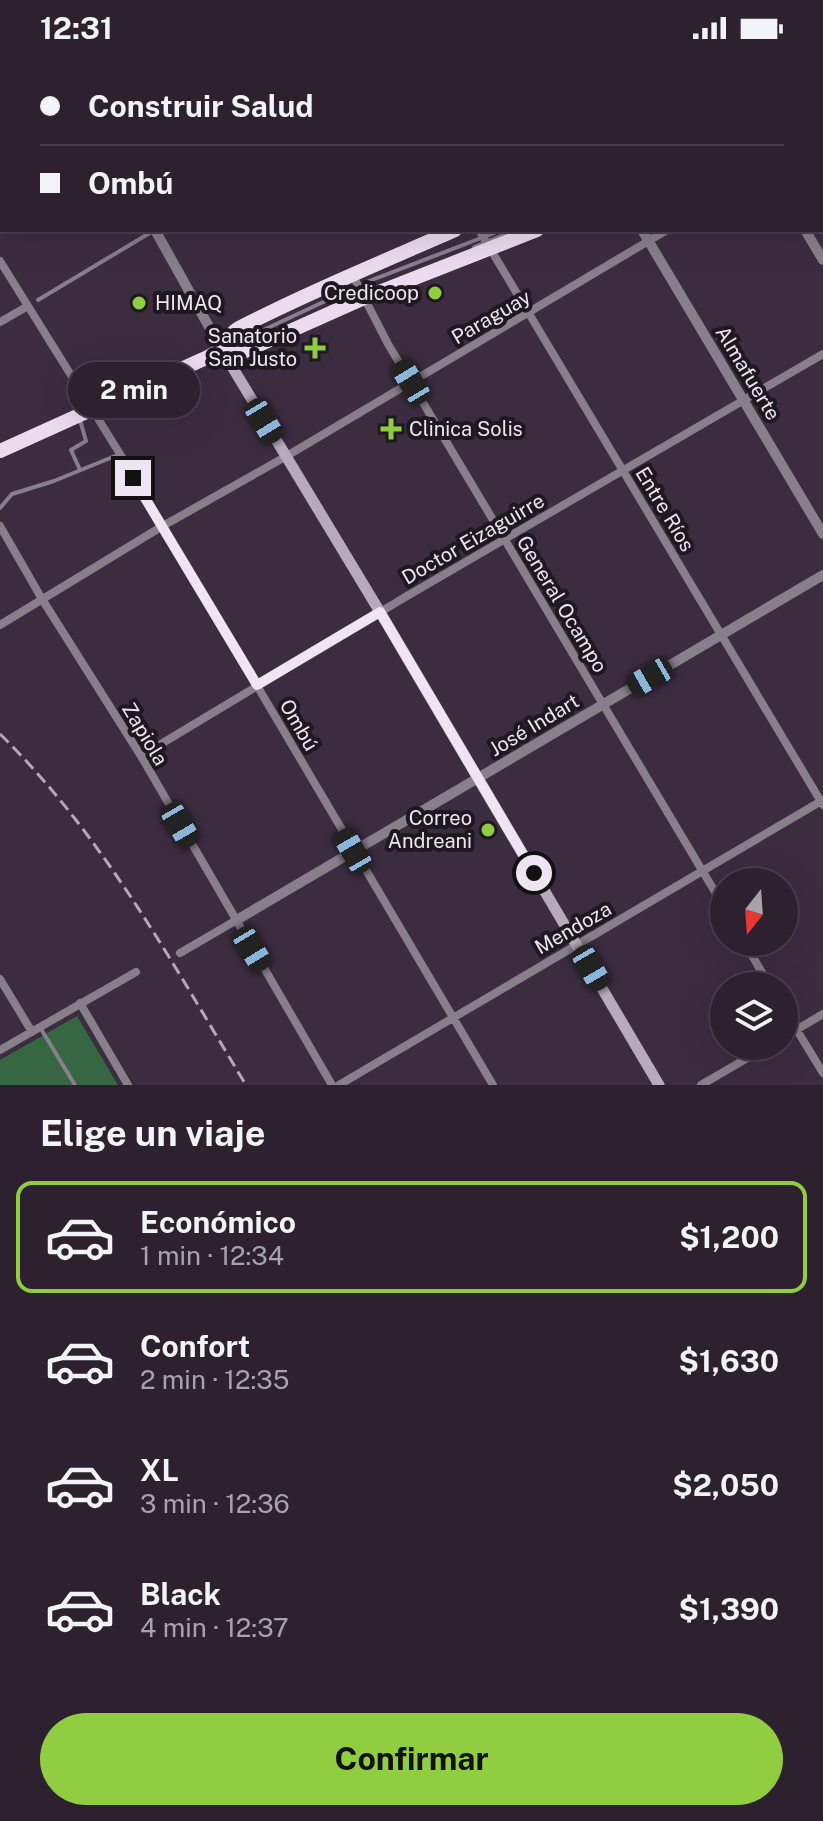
<!DOCTYPE html>
<html lang="es">
<head>
<meta charset="utf-8">
<style>
  body { margin:0; font-family:"Public Sans",sans-serif; background:#352938; color:#f1f3f6; height:100vh; display:flex; flex-direction:column; font-size:30px; white-space:nowrap }
  * { box-sizing:border-box; margin:0 }
  p { font-size:26px; color:#a7a3ab }
  .icon { flex:none; width:44px; height:44px; fill:none; stroke:currentColor; stroke-width:2; stroke-linecap:round; stroke-linejoin:round }
  .map { position:relative; height:1029px; overflow:hidden }
  .drawer { display:flex; flex-direction:column; background:#2d2130; flex:1 }
  .drawer>* { flex:none }
  .hud { position:absolute; left:0px; top:0px; width:824px; height:176px; box-shadow:0 8px 32px #0002,0 0 0 2px #483e4c; display:grid; align-content:center; height:176px; padding:0 40px; background:#2d2130 }
  .needle { width:52px; rotate:197deg }
  .fabs { position:absolute; left:710px; top:812px; display:grid; gap:16px }
  .fabs a { display:grid; place-items:center; width:88px; height:88px; border-radius:50%; background:#2d2130; box-shadow:0 8px 32px #0002,0 0 0 2px #483e4c; font-size:40px }
  .end { position:absolute; width:36px; height:36px; margin:-18px; border:10px solid #efe5f2; background:#111; box-shadow:0 0 0 4px #111 }
  .from { border-radius:50% }
  .bubble { position:absolute; height:56px; border-radius:28px; background:#2d2130; box-shadow:0 8px 32px #0002,0 0 0 2px #483e4c; font-size:26px; font-weight:700; line-height:56px; text-align:center }
  .car { position:absolute; width:24px; height:48px; margin:-24px -12px; border-radius:10px; box-shadow:0 0 6px 2px #0007; background:linear-gradient(#222 24%,#8ab4d8 0 40%,#222 0 76%,#8ab4d8 0 86%,#222 0) }
  .hud b { display:flex; align-items:center; gap:28px; height:76px; font-size:30px }
  .hud b+b { border-top:2px solid #483e4c }
  .hud i { width:20px; height:20px; background:#f1f3f6 }
  ul { padding:0; list-style:none }
  li { display:flex; align-items:center; gap:24px; height:112px; margin:0 16px 12px; padding:0 24px; border:4px solid transparent; border-radius:16px }
  li div { flex:1 }
  li b { display:block; font-size:30px }
  li em { font-style:normal; font-weight:700 }
  li.current { border-color:#90cd40 }
  li>.icon { width:72px; height:72px; stroke-width:1.5 }
  h2 { padding:0 40px; font-size:36px; line-height:96px }
  .cta { display:flex; gap:16px; margin-top:auto; padding:16px 40px }
  .cta a { flex:1; height:92px; border-radius:48px; background:#90cd40; color:#111; font-size:32px; font-weight:700; line-height:92px; text-align:center }
  .status { display:flex; justify-content:space-between; align-items:center; height:56px; padding:0 40px; background:#2d2130; direction:ltr }
  .status svg { height:22px; fill:currentColor }
  .map>svg:first-child { display:block }
</style>
</head>
<body>
<div class="status"><b>12:31</b><svg viewBox="0 0 49 12"><path d="M0 12V9h3v3zM5 12V6h3v6zM10 12V3h3v9zM15 12V0h3v12zM26 1h20v11H26zM47 4h2v5h-2z"/></svg></div>
<div class="map">
<svg width="823" height="1029" viewBox="0 0 823 1029">
  <rect width="100%" height="100%" fill="#3c2c40"/>
  <path fill="#376643" d="M77,960L118,1029H0V1004Z"/>
  <g fill="none" stroke-linecap="round" stroke-linejoin="round">
    <path stroke="#877f89" stroke-width="4" d="M822,26H823
      M822,34H823
      M474,191L516,174
      M38,244L153,175
      M229,290L364,227L502,174
      M80,364L86,385L71,394L80,414
      M0,452L12,438L54,425L120,398
      M41,973L75,1029"/>
    <path stroke="#877f89" stroke-width="8" d="M380,0L381,2
      M542,0L544,2
      M417,2L420,0
      M822,83H823
      M479,174L823,749
      M0,205L120,398L493,1029
      M352,218L388,288L724,851
      M0,266L28,250
      M0,470L42,543L141,700L332,1029
      M0,569L161,471L285,401L667,174
      M141,700L407,540L823,298
      M744,886L770,930
      M180,897L235,865
      M0,923L32,976
      M80,947L128,1029
      M784,953L823,1017
      M784,981L823,958
      M0,994L136,916
      M339,1029L823,744
      M701,1029L768,990"/>
    <path stroke="#877f89" stroke-width="10" d="M51,0L52,2
      M704,0L705,2
      M155,174L222,294
      M642,174L823,478
      M805,174L823,204
      M235,865L823,519"/>
    <path stroke="#b7aabb" stroke-width="11" d="M222,294L380,556L659,1029"/>
    <path stroke="#eadcee" stroke-width="14" d="M822,15H823
      M822,51L823,50
      M222,294L243,296L364,242L537,174
      M0,395L208,301C227,292 226,279 239,272C309,236 382,206 455,174"/>
    <path stroke="#b4a8b7" stroke-width="3" stroke-dasharray="12 6" stroke-linecap="butt" d="M0,678C103,779 172,907 246,1029"/>
  </g>
  <g fill="none" stroke-linecap="round" stroke-linejoin="round">
    <path stroke="#efe5f2" stroke-width="10" d="M133,422L257,629L380,556L534,817"/>
  </g>
  <g fill="#90cd40" stroke="#1f1821" stroke-width="3">
    <circle cx="435" cy="237" r="8"/>
    <circle cx="139" cy="247" r="8"/>
    <path d="M311 280h8v8h8v8h-8v8h-8v-8h-8v-8h8z"/>
    <path d="M387 361h8v8h8v8h-8v8h-8v-8h-8v-8h8z"/>
    <circle cx="488" cy="774" r="8"/>
  </g>
  <g text-anchor="middle" dominant-baseline="central" stroke-width="8" stroke-linejoin="round" paint-order="stroke">
    <g font-size="20" fill="#efe5f2" stroke="#1f1821" text-anchor="end">
      <text x="419" y="237">Credicoop</text>
      <text x="155" y="247" text-anchor="start">HIMAQ</text>
      <text x="297" y="280">Sanatorio<tspan x="297" dy="23">San Justo</tspan></text>
      <text x="409" y="373" text-anchor="start">Clinica Solis</text>
      <text x="472" y="762">Correo<tspan x="472" dy="23">Andreani</tspan></text>
    </g>
    <g font-size="20" fill="#efe5f2" stroke="#1f1821">
      <text transform="translate(491 261) rotate(-30)">Paraguay</text>
      <text transform="translate(748 317) rotate(59)">Almafuerte</text>
      <text transform="translate(665 453) rotate(59)">Entre Ríos</text>
      <text transform="translate(473 483) rotate(-30)">Doctor Eizaguirre</text>
      <text transform="translate(562 548) rotate(59)">General Ocampo</text>
      <text transform="translate(299 669) rotate(60)">Ombú</text>
      <text transform="translate(534 669) rotate(-31)">José Indart</text>
      <text transform="translate(145 678) rotate(59)">Zapiola</text>
      <text transform="translate(573 872) rotate(-30)">Mendoza</text>
    </g>
  </g>
</svg>
<div class="fabs">
<a><svg class="needle" viewBox="-14 -14 28 28"><path d="M0-13l5 13h-10z" fill="#e53935"/><path d="M0 13l5-13h-10z" fill="#a7a3ab"/></svg></a>
<a><svg class="icon" aria-label="layers" viewBox="0 0 24 24"><path d="M12 4l9 5-9 5-9-5zM3 14l9 5 9-5"/></svg></a>
</div>
<i class="end from" style="left:534px;top:817px"></i>
<i class="end" style="left:133px;top:422px"></i>
<div class="bubble" style="left:68px;top:306px;width:132px">2 min</div>
<i class="car" style="left:411px;top:326px;rotate:329deg"></i>
<i class="car" style="left:264px;top:365px;rotate:149deg"></i>
<i class="car" style="left:650px;top:621px;rotate:240deg"></i>
<i class="car" style="left:180px;top:769px;rotate:150deg"></i>
<i class="car" style="left:353px;top:795px;rotate:330deg"></i>
<i class="car" style="left:252px;top:893px;rotate:149deg"></i>
<i class="car" style="left:591px;top:912px;rotate:150deg"></i>
<div class="hud">
<b><i class="from"></i>Construir Salud</b>
<b><i></i>Ombú</b>
</div>
</div>
<section class="drawer">
<h2>Elige un viaje</h2>
<ul>
<li class="current"><svg class="icon" aria-label="car" viewBox="0 0 24 24"><path d="M5 17H2v-5l4-1 3-4h7l3 4 3 1v5h-3M9 17h6M6 11h13"/><circle cx="7" cy="17" r="2"/><circle cx="17" cy="17" r="2"/></svg><div><b>Económico</b><p>1 min · 12:34</p></div><em>$1,200</em></li>
<li><svg class="icon" aria-label="car" viewBox="0 0 24 24"><path d="M5 17H2v-5l4-1 3-4h7l3 4 3 1v5h-3M9 17h6M6 11h13"/><circle cx="7" cy="17" r="2"/><circle cx="17" cy="17" r="2"/></svg><div><b>Confort</b><p>2 min · 12:35</p></div><em>$1,630</em></li>
<li><svg class="icon" aria-label="car" viewBox="0 0 24 24"><path d="M5 17H2v-5l4-1 3-4h7l3 4 3 1v5h-3M9 17h6M6 11h13"/><circle cx="7" cy="17" r="2"/><circle cx="17" cy="17" r="2"/></svg><div><b>XL</b><p>3 min · 12:36</p></div><em>$2,050</em></li>
<li><svg class="icon" aria-label="car" viewBox="0 0 24 24"><path d="M5 17H2v-5l4-1 3-4h7l3 4 3 1v5h-3M9 17h6M6 11h13"/><circle cx="7" cy="17" r="2"/><circle cx="17" cy="17" r="2"/></svg><div><b>Black</b><p>4 min · 12:37</p></div><em>$1,390</em></li>
</ul>
<div class="cta"><a>Confirmar</a></div>
</section>
</body>
</html>
